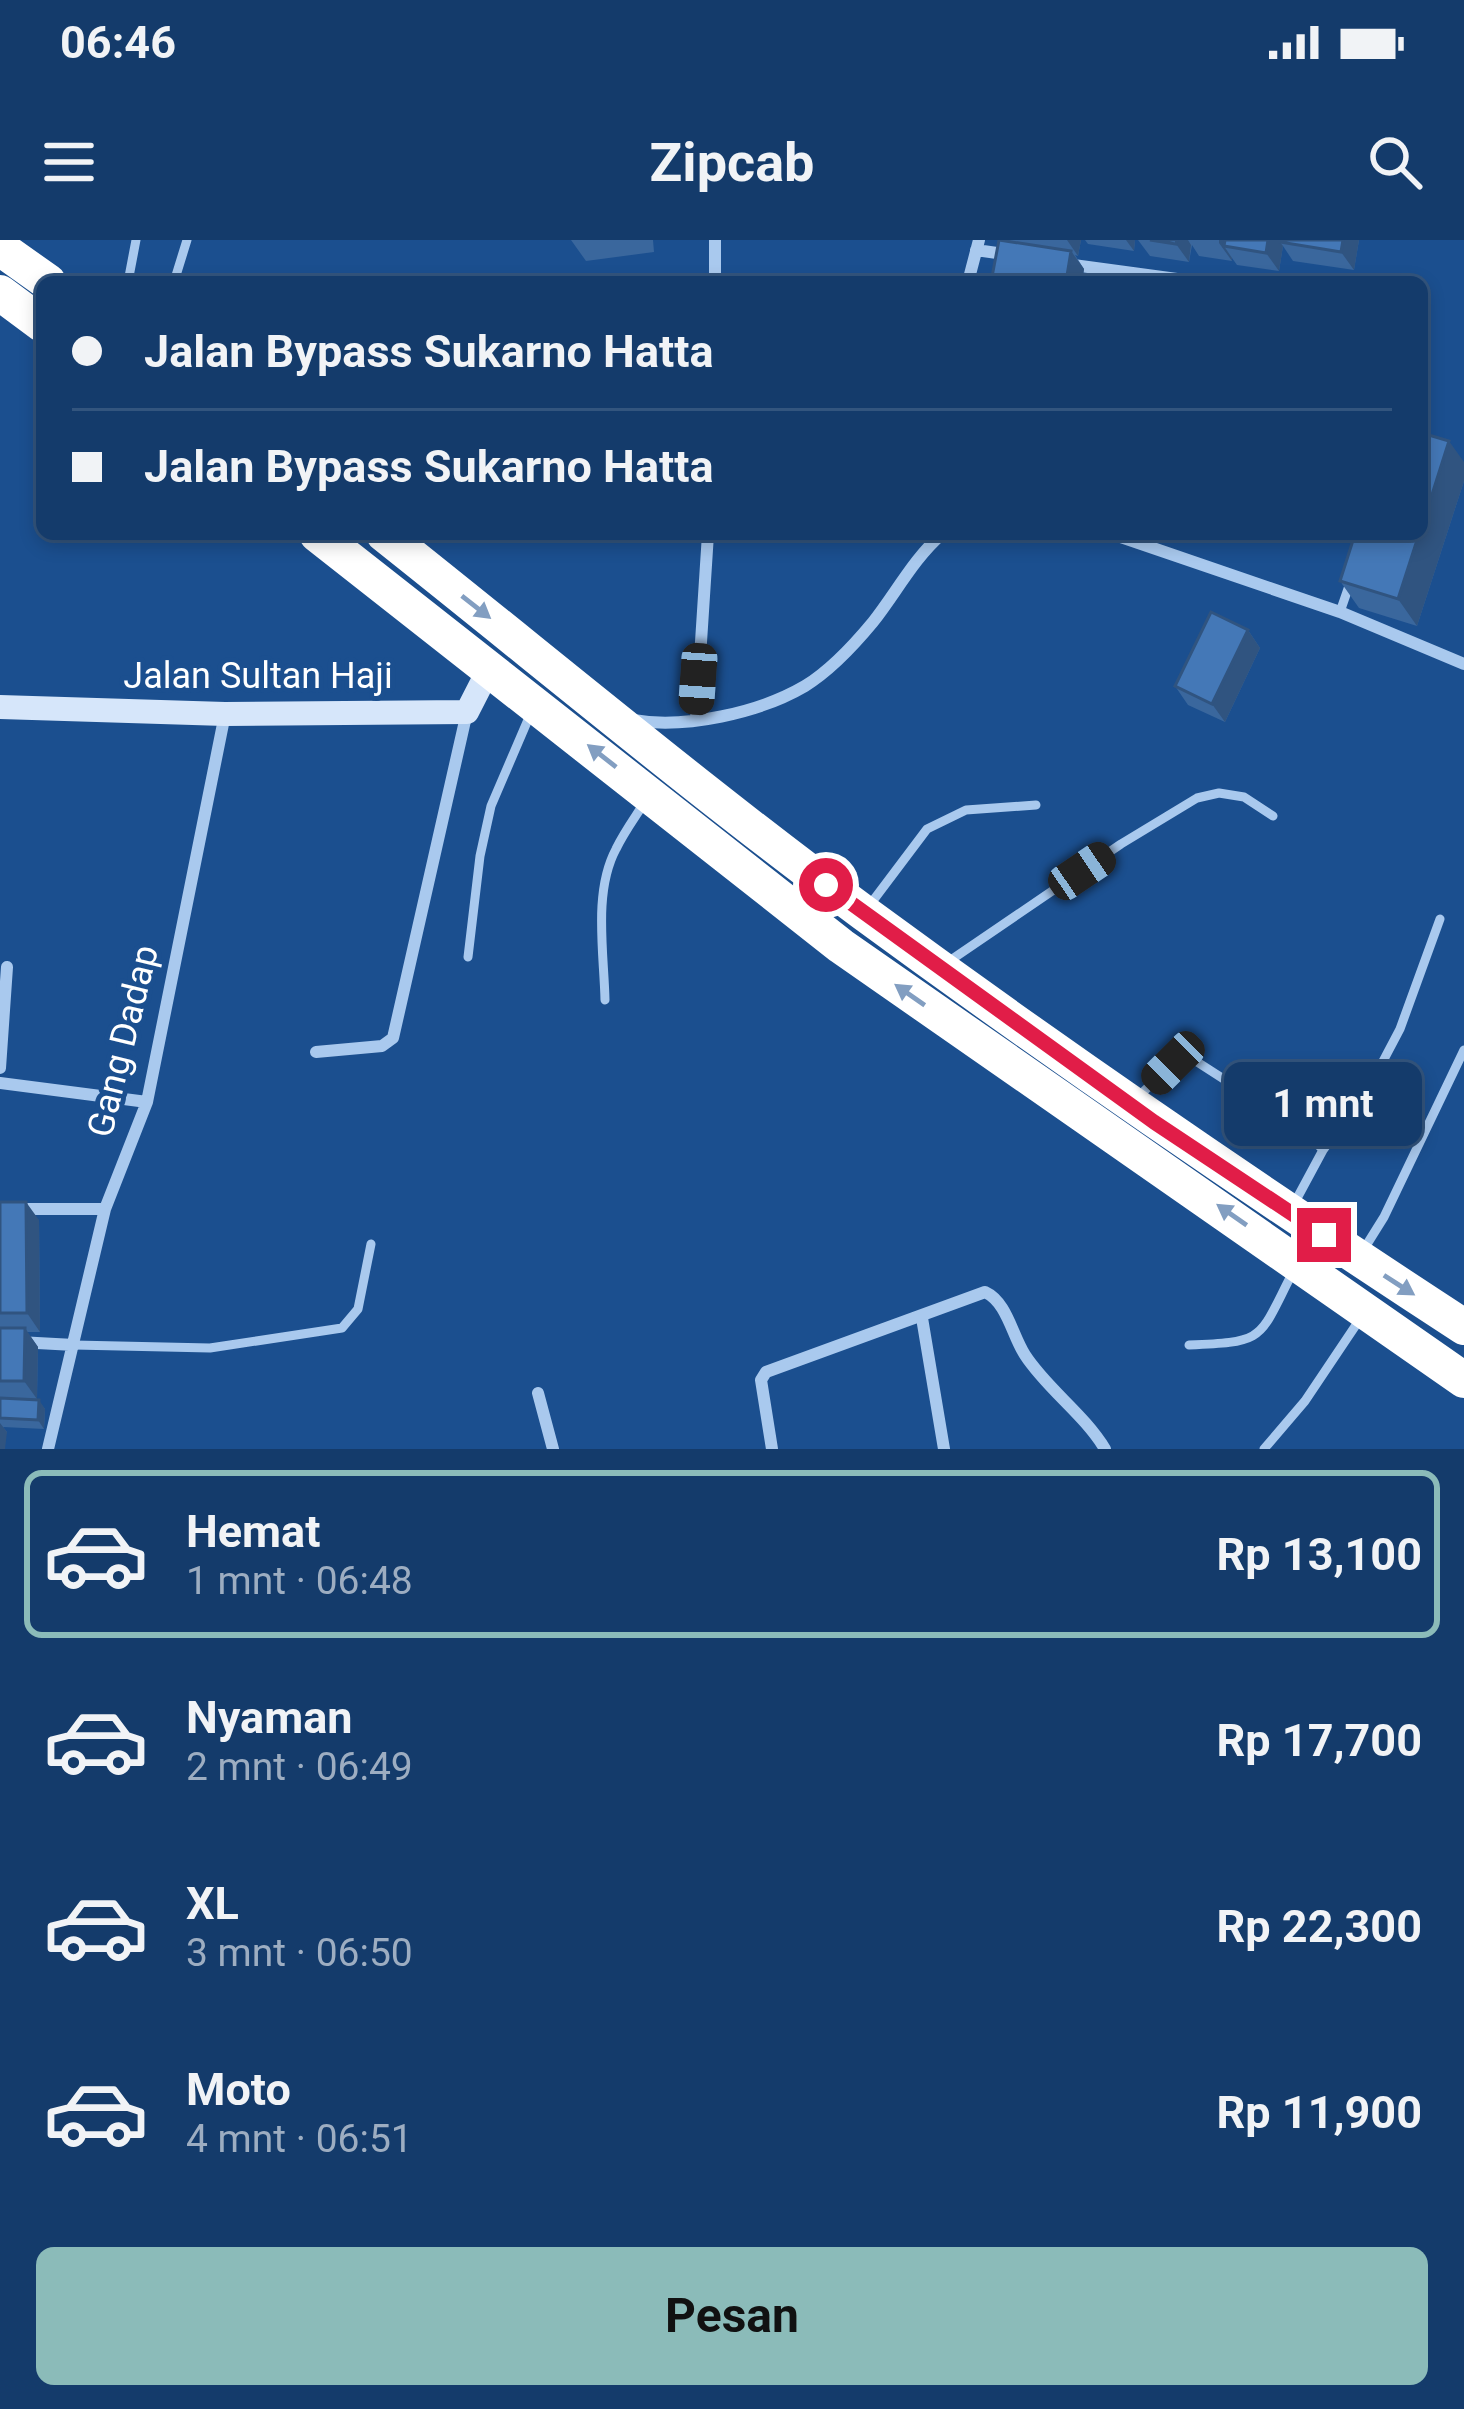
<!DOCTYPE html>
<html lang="id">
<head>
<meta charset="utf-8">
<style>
  body { margin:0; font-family:Roboto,sans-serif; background:#1d4271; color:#f1f3f6; height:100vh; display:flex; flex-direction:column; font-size:45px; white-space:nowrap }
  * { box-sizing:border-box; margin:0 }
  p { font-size:39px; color:#9dadc1 }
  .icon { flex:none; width:66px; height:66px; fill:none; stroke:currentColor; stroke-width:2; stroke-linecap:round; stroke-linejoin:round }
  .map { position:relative; height:1209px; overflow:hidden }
  .drawer { display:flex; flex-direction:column; background:#143b6b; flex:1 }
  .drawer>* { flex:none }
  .guide { position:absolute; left:36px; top:36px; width:1392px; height:264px; border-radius:18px; box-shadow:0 6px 18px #0003,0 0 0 3px #33557e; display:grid; align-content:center; height:264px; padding:0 36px; background:#143b6b }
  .end { position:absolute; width:54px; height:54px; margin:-27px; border:15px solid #e11d48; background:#fff; box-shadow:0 0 0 6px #fff }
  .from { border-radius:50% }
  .bubble { position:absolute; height:84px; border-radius:18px; background:#143b6b; box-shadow:0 6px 18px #0003,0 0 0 3px #33557e; font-size:39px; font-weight:700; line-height:84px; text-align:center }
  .car { position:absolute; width:36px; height:72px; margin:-36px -18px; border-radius:15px; box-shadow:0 0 9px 3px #0007; background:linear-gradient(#222 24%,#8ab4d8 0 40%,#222 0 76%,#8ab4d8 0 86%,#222 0) }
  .guide b { display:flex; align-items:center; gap:42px; height:114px; font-size:45px }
  .guide b+b { border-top:3px solid #33557e }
  .guide i { width:30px; height:30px; background:#f1f3f6 }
  ul { padding:21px 0 0; list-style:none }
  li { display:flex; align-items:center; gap:36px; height:168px; margin:0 24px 18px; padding:0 12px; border:6px solid transparent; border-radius:18px }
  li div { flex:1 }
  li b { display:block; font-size:45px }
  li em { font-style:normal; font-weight:700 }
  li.on { border-color:#8bbbb9 }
  li>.icon { width:108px; height:108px; stroke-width:1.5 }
  .cta { display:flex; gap:24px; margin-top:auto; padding:24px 36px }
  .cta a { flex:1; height:138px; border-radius:18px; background:#8bbbb9; color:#111; font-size:48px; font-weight:700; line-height:138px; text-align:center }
  .status { display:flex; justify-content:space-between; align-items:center; height:84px; padding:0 60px; background:#143b6b; direction:ltr }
  .status svg { height:33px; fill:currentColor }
  header { display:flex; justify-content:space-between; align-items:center; height:156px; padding:0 36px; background:#143b6b; font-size:54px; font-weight:700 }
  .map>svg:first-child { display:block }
</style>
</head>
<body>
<div class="status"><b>06:46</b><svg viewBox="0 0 49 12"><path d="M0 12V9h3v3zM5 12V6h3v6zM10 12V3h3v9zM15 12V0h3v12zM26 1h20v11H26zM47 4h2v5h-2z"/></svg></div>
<header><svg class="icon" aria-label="menu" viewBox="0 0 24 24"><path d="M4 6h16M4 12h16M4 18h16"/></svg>Zipcab<svg class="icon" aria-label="search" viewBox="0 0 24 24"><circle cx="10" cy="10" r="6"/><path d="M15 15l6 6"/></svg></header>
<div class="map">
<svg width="1464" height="1209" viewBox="0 0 1464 1209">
  <rect width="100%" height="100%" fill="#1b4f8f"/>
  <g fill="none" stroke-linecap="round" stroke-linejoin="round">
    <path stroke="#a9c9ee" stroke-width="9" d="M128,42L136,0
      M174,42L187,0
      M1340,372L1350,343
      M869,666L927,589L966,570L1036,565
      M468,717L480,616L491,566L530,475
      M945,724L1121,604L1197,558L1219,553L1244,557L1273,576
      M605,760C604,713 593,652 616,609C624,592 636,576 646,560
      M1138,857L1173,823L1191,818L1306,892L1323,910L1295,962
      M1323,910L1371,844L1400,789L1440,679
      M1364,1009L1384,977L1464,810
      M74,1105L210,1108L342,1088L358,1069L371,1004
      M1189,1105C1268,1102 1258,1099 1293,1032
      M1264,1209L1305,1161L1360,1079"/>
    <path stroke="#a9c9ee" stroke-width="12" d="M976,10L1011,15
      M1066,24L1199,42
      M715,42V0
      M968,42L979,0
      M1112,294L1340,372L1464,424
      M696,479L708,294
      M633,480C685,489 759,473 805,446C831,430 854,405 873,382C896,353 914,318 942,294
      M316,812L382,806L393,798L467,472
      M0,828L7,727
      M0,843L147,862
      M0,969H105
      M922,1078L944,1209
      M0,1101L74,1105
      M538,1153L553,1209
      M48,1209L105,969L147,862L225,474
      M772,1209L761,1140L766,1132L985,1052C1007,1062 1012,1095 1025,1115C1047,1149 1084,1174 1105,1209"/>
    <path stroke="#d6e6fa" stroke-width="24" d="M0,467L225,474L467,472L489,429"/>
    <path stroke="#fff" stroke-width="36" d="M0,8L48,42
      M0,53L42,84
      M317,294L841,706L1464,1140
      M384,294C544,421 700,552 864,673C1060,817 1260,954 1464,1087"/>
  </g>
  <path fill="#3a679d" d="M571,0H653L654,12L586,21Z
    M999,0H1081L1078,16L1075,15L1084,29L1082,42H991Z
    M1085,0H1135L1134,11L1088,4Z
    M1138,0H1359L1354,30L1293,21L1283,6L1279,31L1237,25L1232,18V21L1199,16L1192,5L1189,22L1150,16Z
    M1464,222V241L1417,386L1359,368L1340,341Z
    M1248,390L1260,408L1225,482L1188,465L1175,446Z
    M0,962L39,980L40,1092H27L38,1107L37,1159L45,1169L44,1189L3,1187L7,1192L0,1209Z"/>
  <path fill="#305480" d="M1067,0H1081L1078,16Z
    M1126,0H1135L1134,11Z
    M1177,0H1188L1191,5L1189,22L1176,4Z
    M1219,0H1235L1224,6L1232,18V21L1219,3Z
    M1268,0H1284L1280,2L1283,6L1279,31L1266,13Z
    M1343,0H1359L1354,30L1341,12Z
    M1071,11L1084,29L1082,42H1066Z
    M1449,201L1464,222V241L1417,386L1398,359L1419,294H1422V286Z
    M1248,390L1260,408L1225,482L1212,464Z
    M26,962L39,980L40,1092L27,1073Z
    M25,1088L38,1107L37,1159L24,1141Z
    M39,1160L45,1169L44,1189L38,1180Z
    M0,1183L7,1192L5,1209H0Z"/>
  <path fill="#4478b7" stroke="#305480" stroke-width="3" d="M999,0L1071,11L1066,42H991Z
    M1150,0H1177L1176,4Z
    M1225,0H1268L1266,13L1224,6Z
    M1280,0H1343L1341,12L1280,2Z
    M1422,193L1449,201L1422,286Z
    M1355,294H1419L1398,359L1340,341Z
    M1211,372L1248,390L1212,464L1175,446Z
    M0,962H26L27,1073H0Z
    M0,1088H25L24,1141H0Z
    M0,1158L39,1160L38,1180L0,1178Z"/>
  <defs><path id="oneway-solid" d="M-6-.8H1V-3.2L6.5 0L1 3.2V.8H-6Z" transform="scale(3)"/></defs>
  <g fill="#829ec1">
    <use href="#oneway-solid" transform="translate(476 367) rotate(38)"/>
    <use href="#oneway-solid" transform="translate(602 516) rotate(-142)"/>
    <use href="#oneway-solid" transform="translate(910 755) rotate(-145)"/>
    <use href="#oneway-solid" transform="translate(1232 975) rotate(-145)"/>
    <use href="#oneway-solid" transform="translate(1399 1045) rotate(33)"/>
  </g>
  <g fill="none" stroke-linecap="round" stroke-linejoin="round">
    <path stroke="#e11d48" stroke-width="15" d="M826,645L1154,882L1324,995"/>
  </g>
  <g text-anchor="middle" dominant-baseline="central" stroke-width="10" stroke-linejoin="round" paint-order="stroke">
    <g font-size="36" fill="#fff" stroke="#1b4f8f">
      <text x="258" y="436">Jalan Sultan Haji</text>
      <text transform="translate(123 801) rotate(-76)">Gang Dadap</text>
    </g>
  </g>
</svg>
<i class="end from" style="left:826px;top:645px"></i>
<i class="end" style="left:1324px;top:995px"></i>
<div class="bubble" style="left:1224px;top:822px;width:198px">1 mnt</div>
<i class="car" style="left:698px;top:439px;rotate:184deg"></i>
<i class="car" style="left:1082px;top:631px;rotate:56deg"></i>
<i class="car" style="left:1173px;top:823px;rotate:225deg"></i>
<div class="guide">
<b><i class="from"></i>Jalan Bypass Sukarno Hatta</b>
<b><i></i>Jalan Bypass Sukarno Hatta</b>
</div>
</div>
<section class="drawer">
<ul>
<li class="on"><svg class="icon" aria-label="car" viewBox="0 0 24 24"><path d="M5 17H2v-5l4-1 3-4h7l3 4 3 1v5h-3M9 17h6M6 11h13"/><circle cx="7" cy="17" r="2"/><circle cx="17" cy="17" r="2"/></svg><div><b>Hemat</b><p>1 mnt · 06:48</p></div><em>Rp 13,100</em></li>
<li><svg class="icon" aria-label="car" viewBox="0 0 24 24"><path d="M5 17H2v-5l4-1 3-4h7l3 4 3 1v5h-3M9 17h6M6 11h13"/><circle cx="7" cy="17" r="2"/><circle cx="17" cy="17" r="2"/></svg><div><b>Nyaman</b><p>2 mnt · 06:49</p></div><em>Rp 17,700</em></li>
<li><svg class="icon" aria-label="car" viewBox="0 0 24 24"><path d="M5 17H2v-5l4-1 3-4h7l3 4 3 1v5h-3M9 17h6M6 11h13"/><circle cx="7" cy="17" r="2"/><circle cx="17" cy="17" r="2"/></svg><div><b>XL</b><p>3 mnt · 06:50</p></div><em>Rp 22,300</em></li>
<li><svg class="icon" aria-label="car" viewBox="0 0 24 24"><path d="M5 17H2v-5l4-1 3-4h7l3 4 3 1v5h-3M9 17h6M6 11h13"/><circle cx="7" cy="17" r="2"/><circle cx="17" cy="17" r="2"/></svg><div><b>Moto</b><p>4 mnt · 06:51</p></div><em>Rp 11,900</em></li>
</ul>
<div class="cta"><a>Pesan</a></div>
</section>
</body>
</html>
